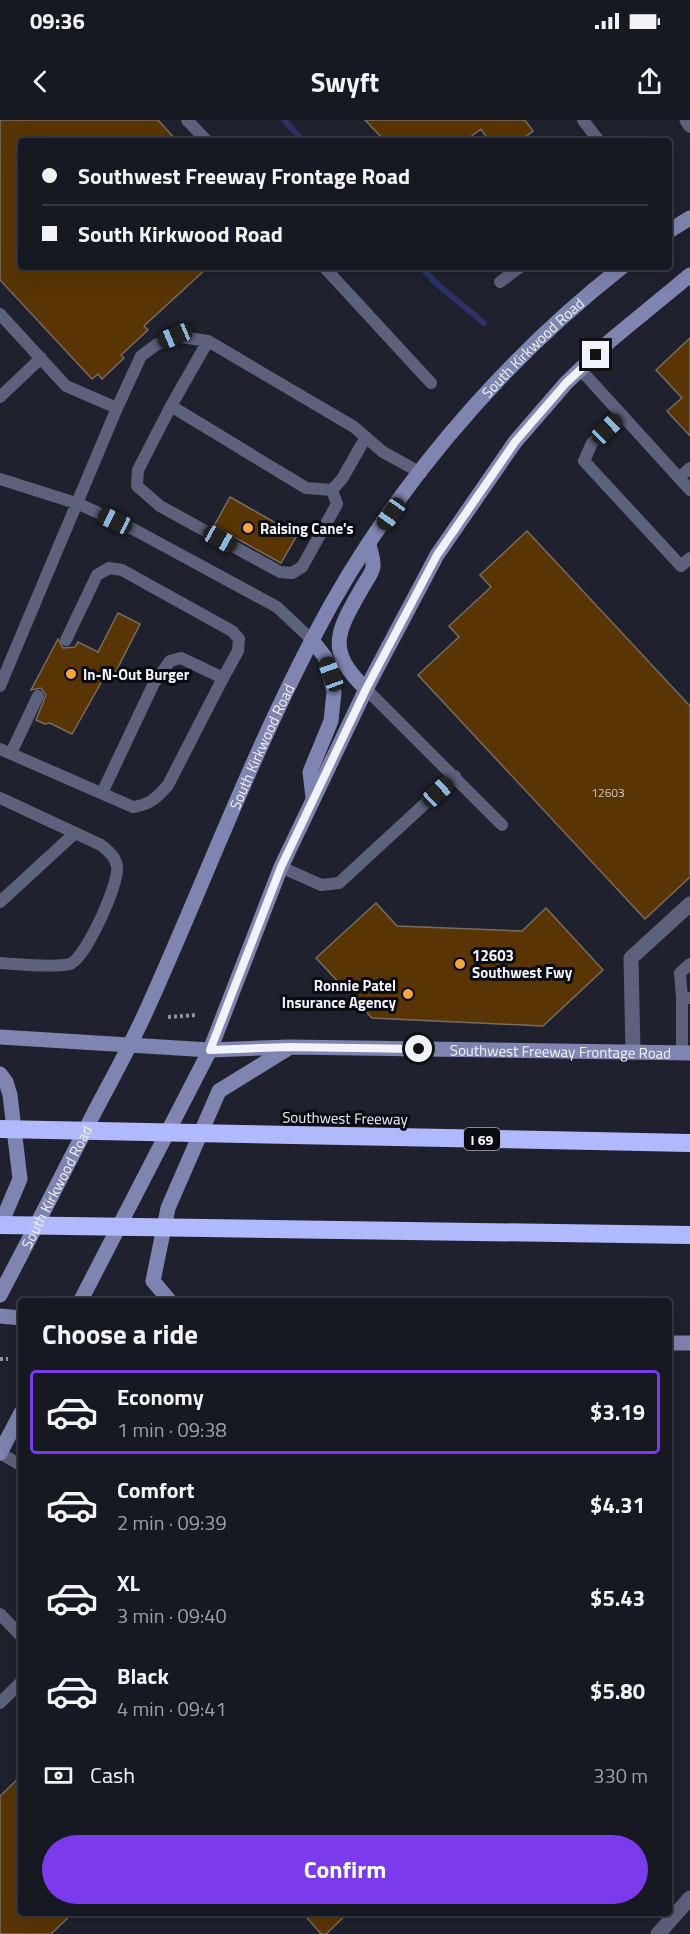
<!DOCTYPE html>
<html lang="en">
<head>
<meta charset="utf-8">
<style>
  body { margin:0; font-family:"Titillium Web",sans-serif; background:#24262f; color:#f1f3f6; height:100vh; display:flex; flex-direction:column; font-size:22px; white-space:nowrap }
  * { box-sizing:border-box; margin:0 }
  p { font-size:20px; color:#9ea0a5 }
  .icon { flex:none; width:33px; height:33px; fill:none; stroke:currentColor; stroke-width:2; stroke-linecap:round; stroke-linejoin:round }
  .map { position:relative; flex:1; overflow:hidden }
  .panel { position:absolute; left:18px; top:1178px; width:654px; height:618px; display:flex; flex-direction:column; background:#171922; border-radius:6px; box-shadow:0 6px 24px #0002,0 0 0 2px #363840 }
  .panel>* { flex:none }
  .hud { position:absolute; left:18px; top:18px; width:654px; height:132px; border-radius:6px; box-shadow:0 6px 24px #0002,0 0 0 2px #363840; display:grid; align-content:center; height:132px; padding:0 24px; background:#171922 }
  .end { position:absolute; width:27px; height:27px; margin:-14px; border:8px solid #f1f3fc; background:#111; box-shadow:0 0 0 3px #111 }
  .from { border-radius:50% }
  .car { position:absolute; width:18px; height:36px; margin:-18px -9px; border-radius:8px; box-shadow:0 0 4px 2px #0007; background:linear-gradient(#222 24%,#8ab4d8 0 40%,#222 0 76%,#8ab4d8 0 86%,#222 0) }
  .hud b { display:flex; align-items:center; gap:21px; height:57px; font-size:22px }
  .hud b+b { border-top:2px solid #363840 }
  .hud i { width:15px; height:15px; background:#f1f3f6 }
  ul { padding:0; list-style:none }
  li { display:flex; align-items:center; gap:18px; height:84px; margin:0 12px 9px; padding:0 12px; border:3px solid transparent; border-radius:6px }
  li div { flex:1 }
  li b { display:block; font-size:22px }
  li em { font-style:normal; font-weight:700 }
  li.selected { border-color:#7c3aed }
  li>.icon { width:54px; height:54px; stroke-width:1.5 }
  h2 { padding:0 24px; font-size:27px; line-height:72px }
  .pay { display:flex; align-items:center; gap:15px; height:66px; padding:0 24px; font-size:22px }
  .pay p { margin-inline-start:auto }
  .action { display:flex; gap:12px; margin-top:auto; padding:12px 24px }
  .action a { flex:1; height:69px; border-radius:36px; background:#7c3aed; color:#fff; font-size:24px; font-weight:700; line-height:69px; text-align:center }
  .status { display:flex; justify-content:space-between; align-items:center; height:42px; padding:0 30px; background:#171922; direction:ltr }
  .status svg { height:16px; fill:currentColor }
  header { display:flex; justify-content:space-between; align-items:center; height:78px; padding:0 24px; background:#171922; font-size:27px; font-weight:700 }
  .map>svg:first-child { display:block }
</style>
</head>
<body>
<div class="status"><b>09:36</b><svg viewBox="0 0 49 12"><path d="M0 12V9h3v3zM5 12V6h3v6zM10 12V3h3v9zM15 12V0h3v12zM26 1h20v11H26zM47 4h2v5h-2z"/></svg></div>
<header><svg class="icon" aria-label="back" viewBox="0 0 24 24"><path d="M15 5l-7 7 7 7"/></svg>Swyft<svg class="icon" aria-label="share" viewBox="0 0 24 24"><path d="M12 15V3M7 8l5-5 5 5M5 13v7h14v-7"/></svg></header>
<div class="map">
<svg width="690" height="1814" viewBox="0 0 690 1814">
  <rect width="100%" height="100%" fill="#1f212e"/>
  <g fill="none" stroke-linecap="round" stroke-linejoin="round">
    <path stroke="#2f3068" stroke-width="6" d="M284,0L303,21
      M421,147L437,164L484,203"/>
  </g>
  <path fill="#593505" stroke="#786c5f" stroke-width="1.5" d="M0,0H158L177,21H21V147H208L144,206L148,210L121,235L124,238L102,259L98,254L92,259L0,160Z
    M365,0H525L533,11L520,21H489L481,9L465,21H385Z
    M690,218V316L667,291L682,278L656,250Z
    M230,377L297,415L281,443L214,406Z
    M527,411L690,586V757L645,799L418,555L459,517L449,506L491,467L480,455Z
    M118,493L140,504L113,557L106,554L72,614L50,603L45,604L36,600L46,575L41,568L31,570L58,519L63,528L75,527L78,522L98,532Z
    M376,783L397,806L522,811L546,788L603,850L543,906L372,898L316,838Z
    M21,1656V1792H74L51,1814H0V1676Z
    M302,1792H349L326,1814H321Z"/>
  <g fill="none" stroke-linecap="round" stroke-linejoin="round">
    <path stroke="#91939e" stroke-width="4" stroke-dasharray="3 3" stroke-linecap="butt" d="M168,897L197,895
      M0,1239H8"/>
    <path stroke="#5e617c" stroke-width="12" d="M187,0L207,21
      M583,0L599,21
      M324,147L431,263
      M500,162L520,147
      M0,194L66,266L117,288
      M208,221L171,286L306,368L332,370L342,359L366,317
      M580,249L690,370
      M0,277L41,238
      M171,286L138,350L137,366L160,386L280,452L292,453L302,447L337,384L332,370
      M621,295L592,323L584,341L681,446L690,438
      M679,358L690,348
      M0,359L79,384L133,409L277,487L312,520
      M66,520L97,455L109,448L122,450L232,511L239,519L238,531L223,558
      M0,566L117,288L141,236L156,225L175,216L208,221L354,307L383,332L421,353
      M366,569L502,705
      M0,629L133,687C149,685 157,678 168,665L223,558L181,538L170,541L154,563L102,673
      M11,633L38,576
      M0,678L101,725C109,732 115,736 117,746C120,763 85,839 70,844C56,848 16,844 0,843
      M281,747L321,765L339,763L455,656
      M0,782L75,713
      M682,878L680,853L690,844
      M682,933V878H690
      M0,1333L17,1343L21,1342
      M0,1494L21,1516
      M0,1583L21,1562"/>
    <path stroke="#5e617c" stroke-width="15" d="M687,0L690,5
      M633,932L631,838L690,784
      M658,1814L690,1778"/>
    <g stroke="#7f84b0" stroke-width="15">
      <path d="M669,111L690,98"/>
      <path d="M312,520L325,537L334,572L331,601L310,652L313,677"/>
      <path d="M366,569C325,530 337,512 362,468C365,462 372,454 373,447C374,440 370,431 369,424"/>
      <path id="s1" d="M0,917L210,930L289,927L690,933"/>
      <path d="M0,954L6,962L10,975L20,1059L0,1106"/>
      <path id="s2" d="M0,1175C32,1114 64,1052 95,991C113,957 132,923 148,887C203,765 250,639 312,520C385,378 497,245 622,147"/>
      <path d="M81,1180L210,930L281,747L366,569L437,435L515,322L566,263L611,220L690,155"/>
      <path d="M169,1180L153,1161L168,1088L219,971L287,929"/>
      <path d="M0,1196L21,1198"/>
      <path d="M669,1223H690"/>
      <path d="M0,1333L21,1293"/>
    </g>
    <path stroke="#b1b9fd" stroke-width="18" d="M0,1009L690,1023
      M0,1105L690,1115"/>
  </g>
  <g fill="none" stroke-linecap="round" stroke-linejoin="round">
    <path stroke="#f1f3fc" stroke-width="8" d="M419,929L289,927L210,930L281,747L366,569L437,435L515,322L566,263L596,235"/>
  </g>
  <g fill="#f4a443" stroke="#0a0b11" stroke-width="2">
    <circle cx="248" cy="408" r="6"/>
    <circle cx="71" cy="554" r="6"/>
    <circle cx="460" cy="844" r="6"/>
    <circle cx="408" cy="874" r="6"/>
  </g>
  <g text-anchor="middle" dominant-baseline="central" stroke-width="6" stroke-linejoin="round" paint-order="stroke">
    <g font-size="12" fill="#cbc4be">
      <text x="608" y="672">12603</text>
    </g>
    <rect fill="#0a0b11" stroke="#acadb6" stroke-width="1.5" x="464" y="1008" width="36" height="22" rx="4.5"/>
    <g font-size="14" font-weight="bold" fill="#f1f3fc">
      <text x="482" y="1019">I 69</text>
    </g>
    <g font-size="15" fill="#f1f3fc" stroke="#0a0b11">
      <text stroke="none"><textPath href="#s2" startOffset="1094">South Kirkwood Road</textPath></text>
      <text stroke="none"><textPath href="#s2" startOffset="608">South Kirkwood Road</textPath></text>
      <text stroke="none"><textPath href="#s1" startOffset="561">Southwest Freeway Frontage Road</textPath></text>
      <text transform="translate(345 998) rotate(1)">Southwest Freeway</text>
      <text stroke="none"><textPath href="#s2" startOffset="122">South Kirkwood Road</textPath></text>
    </g>
    <g font-size="15" font-weight="bold" fill="#f1f3fc" stroke="#0a0b11" text-anchor="start">
      <text x="260" y="408">Raising Cane's</text>
      <text x="83" y="554">In-N-Out Burger</text>
      <text x="472" y="835">12603<tspan x="472" dy="17">Southwest Fwy</tspan></text>
      <text x="396" y="865" text-anchor="end">Ronnie Patel<tspan x="396" dy="17">Insurance Agency</tspan></text>
    </g>
  </g>
</svg>
<i class="end from" style="left:419px;top:929px"></i>
<i class="end" style="left:596px;top:235px"></i>
<i class="car" style="left:175px;top:216px;rotate:247deg"></i>
<i class="car" style="left:607px;top:309px;rotate:46deg"></i>
<i class="car" style="left:391px;top:394px;rotate:215deg"></i>
<i class="car" style="left:115px;top:401px;rotate:295deg"></i>
<i class="car" style="left:220px;top:419px;rotate:119deg"></i>
<i class="car" style="left:331px;top:554px;rotate:340deg"></i>
<i class="car" style="left:438px;top:672px;rotate:47deg"></i>
<div class="hud">
<b><i class="from"></i>Southwest Freeway Frontage Road</b>
<b><i></i>South Kirkwood Road</b>
</div>
<section class="panel">
<h2>Choose a ride</h2>
<ul>
<li class="selected"><svg class="icon" aria-label="car" viewBox="0 0 24 24"><path d="M5 17H2v-5l4-1 3-4h7l3 4 3 1v5h-3M9 17h6M6 11h13"/><circle cx="7" cy="17" r="2"/><circle cx="17" cy="17" r="2"/></svg><div><b>Economy</b><p>1 min · 09:38</p></div><em>$3.19</em></li>
<li><svg class="icon" aria-label="car" viewBox="0 0 24 24"><path d="M5 17H2v-5l4-1 3-4h7l3 4 3 1v5h-3M9 17h6M6 11h13"/><circle cx="7" cy="17" r="2"/><circle cx="17" cy="17" r="2"/></svg><div><b>Comfort</b><p>2 min · 09:39</p></div><em>$4.31</em></li>
<li><svg class="icon" aria-label="car" viewBox="0 0 24 24"><path d="M5 17H2v-5l4-1 3-4h7l3 4 3 1v5h-3M9 17h6M6 11h13"/><circle cx="7" cy="17" r="2"/><circle cx="17" cy="17" r="2"/></svg><div><b>XL</b><p>3 min · 09:40</p></div><em>$5.43</em></li>
<li><svg class="icon" aria-label="car" viewBox="0 0 24 24"><path d="M5 17H2v-5l4-1 3-4h7l3 4 3 1v5h-3M9 17h6M6 11h13"/><circle cx="7" cy="17" r="2"/><circle cx="17" cy="17" r="2"/></svg><div><b>Black</b><p>4 min · 09:41</p></div><em>$5.80</em></li>
</ul>
<div class="pay"><svg class="icon" aria-label="cash" viewBox="0 0 24 24"><path d="M3 7h18v10H3z"/><circle cx="12" cy="12" r="2"/></svg>Cash<p>330 m</p></div>
<div class="action"><a>Confirm</a></div>
</section>
</div>
</body>
</html>
